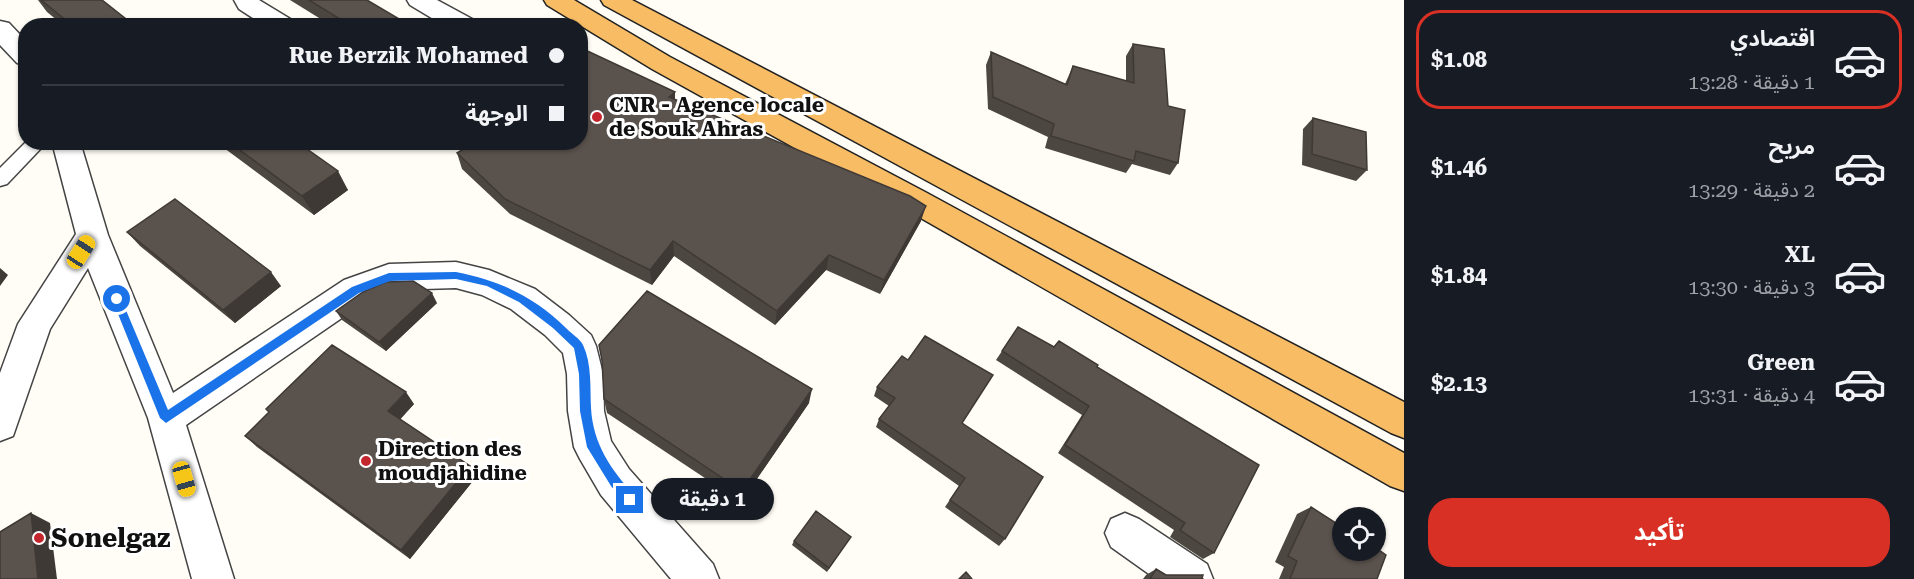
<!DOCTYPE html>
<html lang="ar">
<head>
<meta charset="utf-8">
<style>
  body { margin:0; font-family:"Roboto Serif","Noto Sans Arabic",serif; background:#242831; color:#f1f3f6; direction:rtl; height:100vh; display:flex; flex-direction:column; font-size:22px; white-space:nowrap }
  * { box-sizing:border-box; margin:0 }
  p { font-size:20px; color:#9ea1a6 }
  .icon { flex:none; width:33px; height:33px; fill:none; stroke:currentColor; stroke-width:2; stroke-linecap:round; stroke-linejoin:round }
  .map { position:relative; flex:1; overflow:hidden; direction:ltr }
  .sheet { display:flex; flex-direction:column; background:#171b24; width:510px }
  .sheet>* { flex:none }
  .hud { position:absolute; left:18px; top:18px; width:570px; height:132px; border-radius:24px; box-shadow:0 2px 4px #0004; direction:rtl; display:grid; align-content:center; height:132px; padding:0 24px; background:#171b24 }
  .tools { position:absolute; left:1332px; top:507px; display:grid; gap:12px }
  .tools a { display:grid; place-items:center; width:54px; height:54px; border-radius:50%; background:#171b24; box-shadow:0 2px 4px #0004; font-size:30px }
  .end { position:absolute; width:27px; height:27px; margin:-14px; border:8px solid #1a73e8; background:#fff; box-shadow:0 0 0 3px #fff }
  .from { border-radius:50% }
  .bubble { position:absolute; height:42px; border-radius:21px; background:#171b24; box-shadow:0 2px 4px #0004; font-size:20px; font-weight:700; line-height:42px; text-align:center; direction:rtl }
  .car { position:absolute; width:18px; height:36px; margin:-18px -9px; border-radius:8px; box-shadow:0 0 4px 2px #0007; background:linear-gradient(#f5c518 24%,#345 0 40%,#f5c518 0 76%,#345 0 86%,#f5c518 0) }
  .hud b { display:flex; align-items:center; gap:21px; height:57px; font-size:22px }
  .hud b+b { border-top:2px solid #363941 }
  .hud i { width:15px; height:15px; background:#f1f3f6 }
  ul { padding:10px 0 0; list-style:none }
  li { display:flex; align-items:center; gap:18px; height:99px; margin:0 12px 9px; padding:0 12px; border:3px solid transparent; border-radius:24px }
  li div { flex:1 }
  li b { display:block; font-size:22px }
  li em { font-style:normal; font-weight:700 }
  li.current { border-color:#d93025 }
  li>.icon { width:54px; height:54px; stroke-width:1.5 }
  .button { display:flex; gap:12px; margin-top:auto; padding:12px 24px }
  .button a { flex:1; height:69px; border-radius:24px; background:#d93025; color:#fff; font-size:24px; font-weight:700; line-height:69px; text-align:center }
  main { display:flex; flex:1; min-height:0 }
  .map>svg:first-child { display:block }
</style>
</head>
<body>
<main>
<section class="sheet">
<ul>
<li class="current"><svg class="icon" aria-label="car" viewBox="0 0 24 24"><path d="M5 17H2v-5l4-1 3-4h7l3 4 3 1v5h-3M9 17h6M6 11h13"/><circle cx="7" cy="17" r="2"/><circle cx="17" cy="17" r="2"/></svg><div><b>اقتصادي</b><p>1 دقيقة · 13:28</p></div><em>$1.08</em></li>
<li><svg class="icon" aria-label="car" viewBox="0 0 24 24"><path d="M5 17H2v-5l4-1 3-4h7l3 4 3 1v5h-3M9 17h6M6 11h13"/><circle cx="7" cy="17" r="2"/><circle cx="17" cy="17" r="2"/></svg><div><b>مريح</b><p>2 دقيقة · 13:29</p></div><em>$1.46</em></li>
<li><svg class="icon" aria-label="car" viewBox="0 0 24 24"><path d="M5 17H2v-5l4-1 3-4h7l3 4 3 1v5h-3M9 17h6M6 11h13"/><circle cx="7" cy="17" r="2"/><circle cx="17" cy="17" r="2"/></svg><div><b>XL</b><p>3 دقيقة · 13:30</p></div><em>$1.84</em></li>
<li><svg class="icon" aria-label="car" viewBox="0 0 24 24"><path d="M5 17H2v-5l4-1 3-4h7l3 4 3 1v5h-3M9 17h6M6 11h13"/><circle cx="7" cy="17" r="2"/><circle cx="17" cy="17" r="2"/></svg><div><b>Green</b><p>4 دقيقة · 13:31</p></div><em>$2.13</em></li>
</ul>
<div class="button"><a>تأكيد</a></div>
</section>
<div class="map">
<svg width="1404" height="579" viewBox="0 0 1404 579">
  <rect width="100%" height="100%" fill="#fffdf5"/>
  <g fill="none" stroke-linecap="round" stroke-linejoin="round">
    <g stroke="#444" stroke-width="3">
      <path id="service" d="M26,142H47L7,184L0,186V168Z"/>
    </g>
    <g stroke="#444" stroke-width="3">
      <path id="minor" d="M234,0H259L292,20L295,26H265L239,9Z
        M407,0H437L474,20L477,26H445L410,5Z
        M0,21L9,23L26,41V65L17,63L0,45Z
        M52,142H80L108,235L173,393L344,280L389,264L456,262L489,270L535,289L569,315L591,335L596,346L603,374L604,411L611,441L629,469L713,564L719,579H671L601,495L580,459L574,447L568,411L567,374L563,353L545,335L511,309L482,295L456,288L391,290L368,300L186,425L234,579H192L148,418L88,268L50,329L13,436L0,441V373L18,324L76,234Z
        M1125,513L1139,519L1207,564L1213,579H1156L1111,547L1105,533L1111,519Z"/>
    </g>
    <g stroke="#222" stroke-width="3">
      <path id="trunk" d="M544,0H574L670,57L927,193L1404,453V491L1390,486L905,209L652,69L547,5Z
        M601,0H632L1404,402V438L1391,433L604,5Z"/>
    </g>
    <use href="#service" fill="#fff" fill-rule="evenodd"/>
    <use href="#minor" fill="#fff" fill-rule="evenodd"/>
    <use href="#trunk" fill="#f7bc64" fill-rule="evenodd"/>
  </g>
  <path fill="#4d4742" d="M38,0H102L135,26H64L47,12Z
    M290,0H367L411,26H332Z
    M1133,44L1168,106L1178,163L1170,175L1132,164L1126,173L1045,148L1048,137L988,109L986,65L991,52L1065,84L1073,66L1126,81V56Z
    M675,92V100L921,221L880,294L826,270L775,325L674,256L652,285L510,214L462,169L457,153Z
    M1313,118L1367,170L1356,181L1302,165L1303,129Z
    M216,142H297L348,190L314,215Z
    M127,232L281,286L235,323L140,246Z
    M437,303L386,351L342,320L336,311Z
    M1018,327L1054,347L1097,367L1214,553L1203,559L1170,537L1174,530L1058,453L1082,415L996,360Z
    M599,345L809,403L741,502L607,413L604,399L602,362Z
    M877,387L962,423L1005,539L999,546L945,507L959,486L876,427L879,419L889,406L874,396Z
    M414,404L400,419L470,466L477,476L410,559L257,447L245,436L269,412L266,409Z
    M1311,507L1377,579H1279L1284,567L1275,562L1297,514Z
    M851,537L827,572L792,545L794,541Z
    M1156,569L1166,575L1202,578L1203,579H1143L1146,575Z"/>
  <path fill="#3f3936" d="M675,92V108L669,97Z
    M338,171L348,190L314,215L302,196Z
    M926,206L921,221L880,294L884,280Z
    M673,241L674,256L652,285L650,270Z
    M829,255L826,270L775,325L777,311Z
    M0,268L8,275L0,286Z
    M271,272L281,286L235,323L223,310Z
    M432,293L437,303L386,351L379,342Z
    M812,389L809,403L741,502L742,491Z
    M406,392L414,404L397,423L388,411Z
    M470,466L477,476L410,559L401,550Z
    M31,513L50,523L57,579H38Z"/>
  <path fill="#5a524d" stroke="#3f3936" stroke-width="1.5" d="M41,0H102L135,26H73Z
    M309,0H367L411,26H351Z
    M1133,44L1164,49L1168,106L1185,110L1178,163L1136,151L1134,161L1051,136L1054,124L993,97L991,52L1067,85L1073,66L1134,83Z
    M581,48L675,92L669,97L910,196L926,206L884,280L829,255L777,311L673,241L650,270L505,199L457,153L475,142H580V49Z
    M1313,118L1366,132L1367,170L1312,154Z
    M229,142H297L338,171L302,196Z
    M175,199L271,272L223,310L127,232Z
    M413,281L432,293L379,342L336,311L363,292L386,282Z
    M647,291L812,389L742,491L604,399L602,360L599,345Z
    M1018,327L1054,347L1059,341L1098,365L1097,367L1259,465L1214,553L1180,530L1185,523L1065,445L1089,406L1002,351Z
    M925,336L993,375L962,423L1043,477L1005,539L950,500L965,478L879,419L895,398L877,387L902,356L908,360Z
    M332,345L406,392L388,411L470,466L401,550L245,436L269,412L266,409Z
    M1311,507L1342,527V550H1376V548L1386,555L1377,579H1290L1297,561L1288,556Z
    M816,511L851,537L829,568L794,541Z
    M31,513L38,579H0V532Z
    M1156,569L1166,575H1203L1202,578L1203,579H1150Z
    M966,572L972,579H959Z"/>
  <path fill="#1a73e8" d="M456,272C500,281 534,296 567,329C572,334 580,339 583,345C592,364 590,388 591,408C593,444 611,470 635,496V504H626L611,486L587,447L580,411L579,374L574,348L553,328L519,302L487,286L456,279L390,281L359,293L166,423L160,418L112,299L113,296H120L168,410L352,287L389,273Z"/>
  <g fill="#c4262e" stroke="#fff" stroke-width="2">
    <circle cx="597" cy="117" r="6"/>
    <circle cx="366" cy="461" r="6"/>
    <circle cx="39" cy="538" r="6"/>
  </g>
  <g text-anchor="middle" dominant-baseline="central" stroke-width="6" stroke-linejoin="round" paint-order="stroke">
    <g font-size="21" font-weight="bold" fill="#111" stroke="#fff" text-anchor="start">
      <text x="609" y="105">CNR - Agence locale<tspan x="609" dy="24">de Souk Ahras</tspan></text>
      <text x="378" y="449">Direction des<tspan x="378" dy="24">moudjahidine</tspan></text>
    </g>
    <g font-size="26" font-weight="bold" fill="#111" stroke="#fff" text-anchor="start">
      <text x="51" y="538">Sonelgaz</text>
    </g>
  </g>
</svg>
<div class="tools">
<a><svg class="icon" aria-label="locate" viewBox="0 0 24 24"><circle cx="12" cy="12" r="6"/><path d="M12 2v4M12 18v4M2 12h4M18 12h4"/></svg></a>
</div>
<i class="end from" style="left:117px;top:299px"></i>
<i class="end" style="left:630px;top:500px"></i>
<div class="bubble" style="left:651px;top:478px;width:123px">1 دقيقة</div>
<i class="car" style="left:81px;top:252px;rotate:33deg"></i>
<i class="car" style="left:184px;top:479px;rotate:164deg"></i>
<div class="hud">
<b><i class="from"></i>Rue Berzik Mohamed</b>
<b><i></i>الوجهة</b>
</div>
</div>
</main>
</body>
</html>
